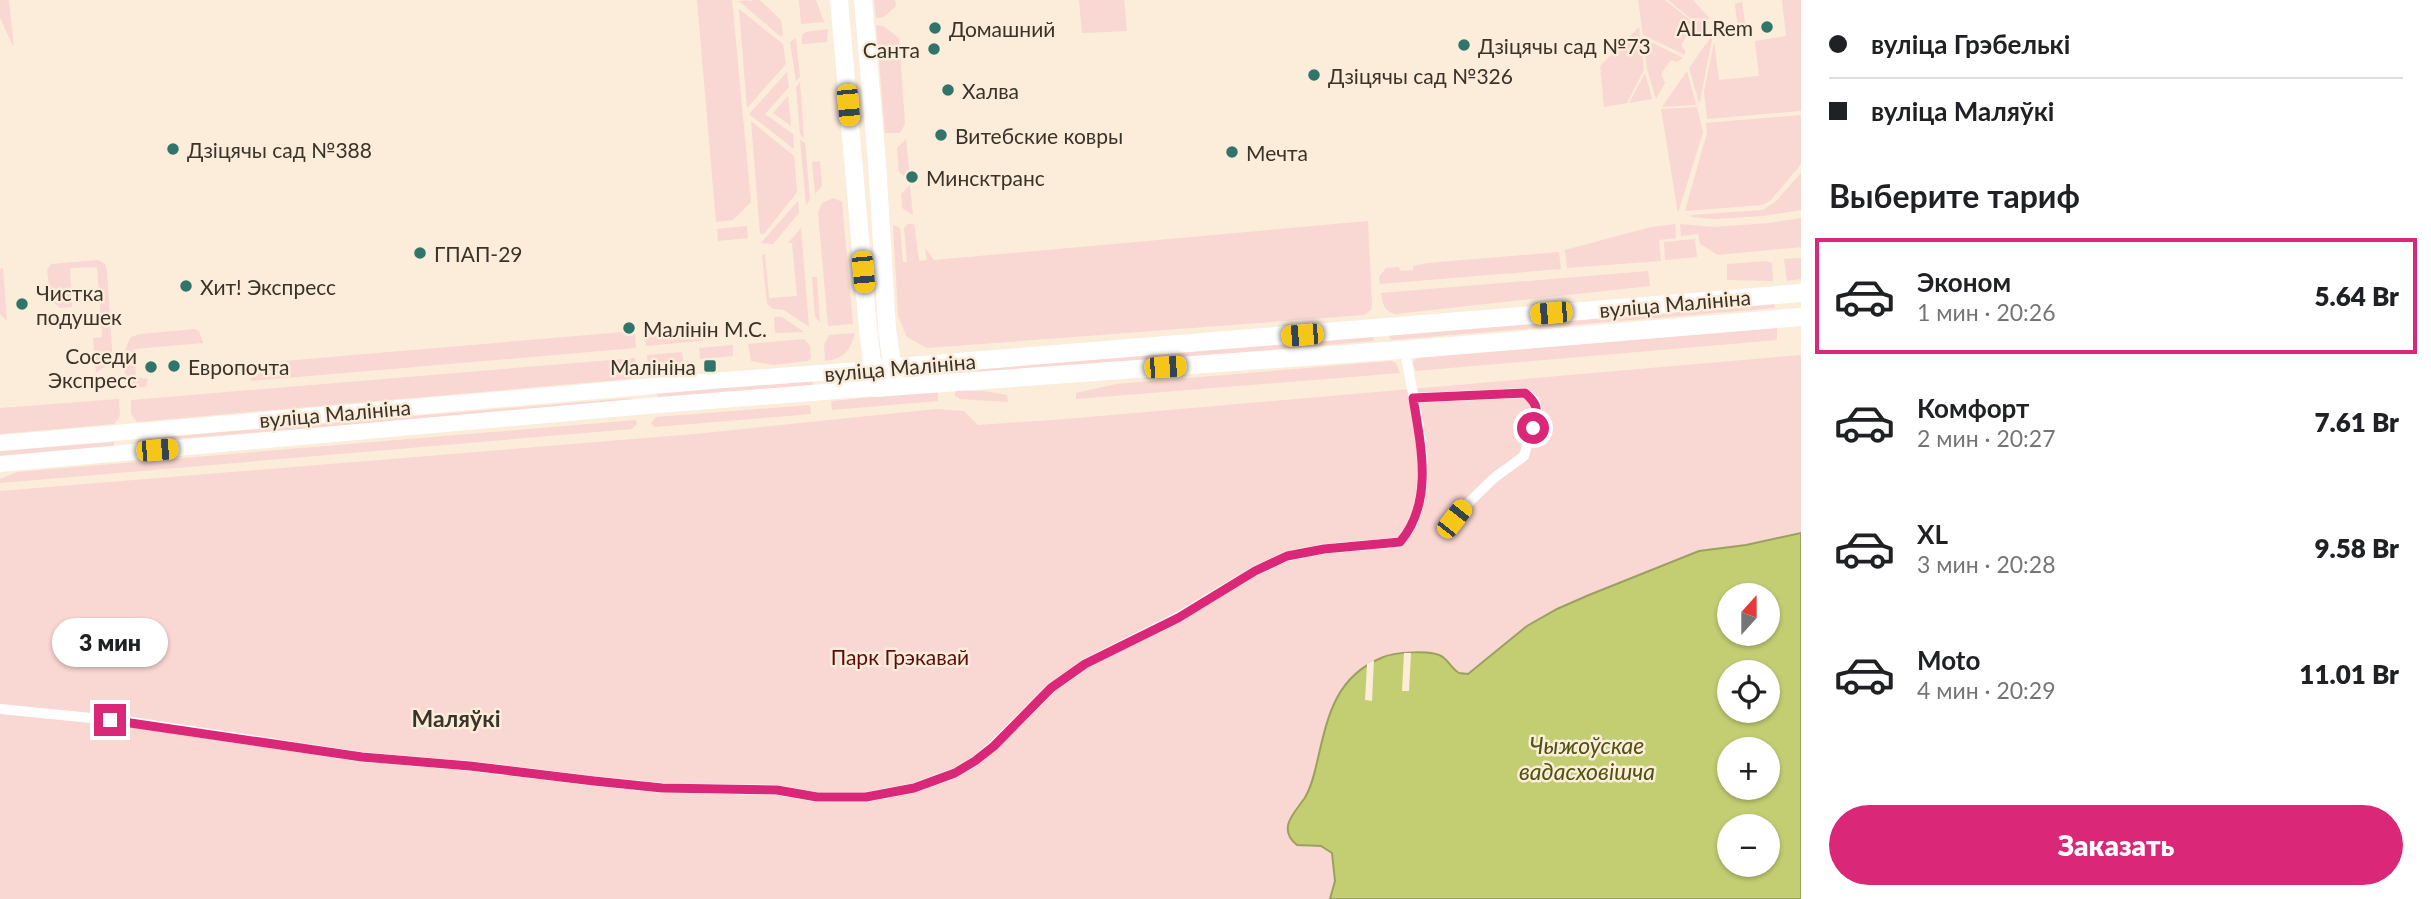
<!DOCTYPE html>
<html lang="ru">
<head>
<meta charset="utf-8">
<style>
  body { margin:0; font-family:Lato,sans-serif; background:#f6f6f6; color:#202124; height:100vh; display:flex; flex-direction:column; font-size:26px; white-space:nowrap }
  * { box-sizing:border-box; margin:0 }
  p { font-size:23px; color:#757577 }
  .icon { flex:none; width:38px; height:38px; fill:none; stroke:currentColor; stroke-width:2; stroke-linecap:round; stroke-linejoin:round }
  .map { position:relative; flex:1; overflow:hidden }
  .details { display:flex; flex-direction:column; background:#fff; width:630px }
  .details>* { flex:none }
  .hud { display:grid; align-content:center; height:154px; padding:0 28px; background:#fff }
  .needle { width:46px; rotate:21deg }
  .controls { position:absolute; left:1717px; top:583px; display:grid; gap:14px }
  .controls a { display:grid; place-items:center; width:63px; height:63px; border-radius:50%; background:#fff; box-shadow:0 2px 5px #0004; font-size:35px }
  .end { position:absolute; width:32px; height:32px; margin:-16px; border:9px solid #db2777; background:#fff; box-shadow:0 0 0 4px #fff }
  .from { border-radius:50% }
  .bubble { position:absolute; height:49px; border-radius:24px; background:#fff; box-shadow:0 2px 5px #0004; font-size:23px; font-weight:800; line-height:49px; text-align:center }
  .car { position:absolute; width:21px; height:42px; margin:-21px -10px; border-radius:9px; box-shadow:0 0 5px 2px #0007; background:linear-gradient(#f5c518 24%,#345 0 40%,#f5c518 0 76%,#345 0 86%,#f5c518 0) }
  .hud b { display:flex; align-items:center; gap:24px; height:66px; font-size:26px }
  .hud b+b { border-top:2px solid #e0e0e0 }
  .hud i { width:18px; height:18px; background:#202124 }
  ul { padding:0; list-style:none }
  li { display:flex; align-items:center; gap:21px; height:116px; margin:0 14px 10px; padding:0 14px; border:4px solid transparent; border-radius:0px }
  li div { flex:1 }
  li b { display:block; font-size:26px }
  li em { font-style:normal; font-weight:800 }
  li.selected { border-color:#db2777 }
  li>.icon { width:63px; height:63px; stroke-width:1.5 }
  h2 { padding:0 28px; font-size:32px; line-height:84px }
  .primary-button { display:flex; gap:14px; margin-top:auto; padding:14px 28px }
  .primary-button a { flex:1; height:80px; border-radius:42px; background:#db2777; color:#fff; font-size:28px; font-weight:800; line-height:80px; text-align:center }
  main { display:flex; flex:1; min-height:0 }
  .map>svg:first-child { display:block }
</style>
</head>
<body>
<main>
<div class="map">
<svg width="1801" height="899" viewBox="0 0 1801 899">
  <rect width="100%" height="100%" fill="#fcecda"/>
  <path fill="#f9d7d2" d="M0,0H9L14,48L0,18Z
    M697,0H732L751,202L733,220L716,222Z
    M760,0L781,20L783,35L781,37L739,1Z
    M799,0H816L824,22L801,24Z
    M874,0H895L896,6L884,17L876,18Z
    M1079,0H1124L1127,31L1082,33Z
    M1638,0H1665L1690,20L1709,22L1701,33L1689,32L1681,45L1685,51V55L1643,35Z
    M1668,0H1693L1710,19L1690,18Z
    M1782,0H1801V111L1707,119L1704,92L1714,42L1719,80L1759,76L1755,41L1786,36Z
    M1742,2L1747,37L1739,38L1735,4Z
    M739,9L783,44L786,64L747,108Z
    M876,25L883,26L899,38L905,124L900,133H885Z
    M1639,27L1644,70L1627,103L1604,107L1600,66Z
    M828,29L827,42L802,44V35L806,32Z
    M1713,34L1700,101L1699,102L1689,68Z
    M796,38L800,77L796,81L790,42Z
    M1643,38L1683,58L1677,62L1671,60L1661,74L1665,83L1656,99L1647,69Z
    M1687,71L1696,105L1662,107Z
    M787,72L789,87L765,114L793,134L794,149L749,114Z
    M1645,73L1652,99L1629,103Z
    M800,82L804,138L800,134L796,87Z
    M788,96L791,126L773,113Z
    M1697,107L1703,132L1678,213L1661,109Z
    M1801,115V164L1770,201L1762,205L1685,211L1707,133L1706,123Z
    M751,121L794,156L797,192L764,234H760Z
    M906,139L910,178H907L899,172L897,148Z
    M800,140L805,143L810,199L806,205Z
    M820,161L822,186L815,194L812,162Z
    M1801,173V210L1763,216L1714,219L1691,217V215L1763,210L1775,202Z
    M910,185L913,215L902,208L901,194Z
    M834,198L842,202L853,324L828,326L818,213L822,203Z
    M798,201L799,213L773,244L761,243Z
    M1801,218V247L1718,255L1700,244L1698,234L1681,236L1680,224L1714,227L1769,223Z
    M1368,221L1372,303L1371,310L1364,315L927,348L907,337L898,316L893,225L900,228L903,262H907L904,228L908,224H914L919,261L927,260L925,248L934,260Z
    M1675,224L1676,238L1659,240L1661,261L1567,268L1565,250L1651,227Z
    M747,226L748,238L718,241L717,229Z
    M801,228L809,327L784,310L773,309L767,304L762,255L765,254L769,298L797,296L792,243H788Z
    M1695,239L1697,257L1665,260L1664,242Z
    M1559,252L1561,269L1380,284L1379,277L1386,268L1399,267L1400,271L1413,270V266L1427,263Z
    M1801,258V279L1787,281L1784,259Z
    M98,260L105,264L107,270L113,364H108L96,373L93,338L102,337L97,267L70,268L72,307L60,308L51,300L47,270L51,264Z
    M1766,261L1772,263L1773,281L1727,280V264Z
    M3,268L7,321L0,314V269Z
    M1648,271L1650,286L1395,314C1383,310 1383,304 1381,293Z
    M812,277H817L820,322L815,317Z
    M1774,302L1775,308L1392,340L1389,337L1390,334Z
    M774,317H782L804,332L775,333Z
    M711,324L712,336L701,341L646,346L644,330Z
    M1777,328V340L1415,371L1413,362L1417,358Z
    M195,329L199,331L203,343L134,349L136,377L148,379L146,387L129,388L127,386C124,371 122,350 131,337L140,334Z
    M635,331L636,348L251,381L248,364Z
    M855,333C850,351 844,359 825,361L824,345L829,335Z
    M1374,336L1373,341L955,377L954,371Z
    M804,339L810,346L811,358L808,361L773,365L751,361L748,344Z
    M733,345V356L700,359L699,348Z
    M682,352L684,369L663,378L648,373L647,355Z
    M1801,355V533L1747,545L1699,551L1589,595L1557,609L1527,626L1469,674L1459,673C1452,669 1449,663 1444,658C1433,647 1390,653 1377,660C1303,697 1339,766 1295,808L1306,847H1325L1332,853L1335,881L1330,899H0V491L695,434L936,409L964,411L978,425L1066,419Z
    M635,358L636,376L629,379L137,422L131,414V400Z
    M1391,361L1396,363L1400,373L1076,399V393L1116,384Z
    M812,378L813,385L659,399L657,394L660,392Z
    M938,391V401L832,410L831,401Z
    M955,391H984L1007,395L1008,402L960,399L955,396Z
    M631,398L633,401L631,403L137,442L139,439Z
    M119,399L120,416L114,424L0,434V408Z
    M810,405L811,414L654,427L651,423L656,417Z
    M636,420L637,424L632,429L0,483V479L17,472Z
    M114,442V446L0,456V451Z"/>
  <path fill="#c3ce73" stroke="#9aa05d" stroke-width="2" fill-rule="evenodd" d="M1801,533V899H1330L1335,881L1332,853L1321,846L1297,845C1277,829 1294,813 1304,799C1312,787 1315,771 1318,758C1328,715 1336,677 1381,658C1393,652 1434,649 1444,658C1449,662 1452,669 1459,673L1468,674L1527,626L1557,609L1589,595L1699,551L1746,545ZM1729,595H1768V634H1729ZM1729,672H1768V710H1729ZM1729,749H1768V788H1729ZM1729,826H1768V864H1729Z"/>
  <path fill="#fcecda" d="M1404,653H1411L1409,691H1402Z
    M1374,660L1372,701L1365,700L1367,664Z"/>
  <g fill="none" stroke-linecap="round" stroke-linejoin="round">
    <path stroke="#fff" stroke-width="10" d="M1413,398L1525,393L1535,401L1537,410L1524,456L1494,478L1464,507L1444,532
      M0,709L132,722L362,757L470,766L594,781L662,788L777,790L817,797H866L914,788L955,773L975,761L994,745L1051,688L1085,664L1178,617L1255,571L1287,556L1324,549L1400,542C1443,493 1413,407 1405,350"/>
    <path stroke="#fff" stroke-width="16" d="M0,443L711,381L873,369
      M0,464L647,406L875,388"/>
    <path stroke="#fff" stroke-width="18" d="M839,0L868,329L875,388L1414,349L1801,317
      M863,0L877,162L887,328L894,379
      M873,369L1801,293"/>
  </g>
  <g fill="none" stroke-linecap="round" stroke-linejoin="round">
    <path stroke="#db2777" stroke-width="9" d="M110,720L362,757L470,766L594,781L662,788L777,790L817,797H866L914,788L955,773L975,761L994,746L1051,688L1085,664L1178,618L1255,571L1287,556L1324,549L1400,542C1434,502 1421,446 1413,398L1525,393C1540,406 1537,410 1533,428"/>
  </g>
  <g fill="#2f756a" stroke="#fcecda" stroke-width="2.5">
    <circle cx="1767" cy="27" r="7"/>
    <circle cx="935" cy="28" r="7"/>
    <circle cx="1464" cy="45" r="7"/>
    <circle cx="934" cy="49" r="7"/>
    <circle cx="1314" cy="75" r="7"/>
    <circle cx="948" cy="90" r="7"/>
    <circle cx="941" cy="135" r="7"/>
    <circle cx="173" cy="149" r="7"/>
    <circle cx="1232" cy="152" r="7"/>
    <circle cx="912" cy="177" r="7"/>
    <circle cx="420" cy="253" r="7"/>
    <circle cx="186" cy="286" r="7"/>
    <circle cx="22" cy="304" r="7"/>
    <circle cx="629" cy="328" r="7"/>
    <circle cx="174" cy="366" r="7"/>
    <rect x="703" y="359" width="14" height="14" rx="3.5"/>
    <circle cx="151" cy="367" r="7"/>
  </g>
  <g text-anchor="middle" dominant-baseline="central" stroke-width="5" stroke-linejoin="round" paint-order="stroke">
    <g font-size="21" fill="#3a332a" stroke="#fcecda" text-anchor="start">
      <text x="1753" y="27" text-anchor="end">ALLRem</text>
      <text x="949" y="28">Домашний</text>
      <text x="1478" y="45">Дзіцячы сад №73</text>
      <text x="920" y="49" text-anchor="end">Санта</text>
      <text x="1328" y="75">Дзіцячы сад №326</text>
      <text x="962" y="90">Халва</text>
      <text x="955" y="135">Витебские ковры</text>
      <text x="187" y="149">Дзіцячы сад №388</text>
      <text x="1246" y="152">Мечта</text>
      <text x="926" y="177">Минсктранс</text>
      <text x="434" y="253">ГПАП-29</text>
      <text x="200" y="286">Хит! Экспресс</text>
      <text x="36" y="292">Чистка<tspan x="36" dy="24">подушек</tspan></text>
      <text x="643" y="328">Малінін М.С.</text>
      <text x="137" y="355" text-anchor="end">Соседи<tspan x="137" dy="24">Экспресс</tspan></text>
      <text x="188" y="366">Европочта</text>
      <text x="696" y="366" text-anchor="end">Малініна</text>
    </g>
    <g font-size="21" fill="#3a332a" stroke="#fcecda">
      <text transform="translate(1675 303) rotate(-5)">вуліца Малініна</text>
      <text transform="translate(900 367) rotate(-5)">вуліца Малініна</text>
      <text transform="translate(335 413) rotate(-5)">вуліца Малініна</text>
    </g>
    <g font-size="21" fill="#5f0a0c" stroke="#fcecda">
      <text x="900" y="656">Парк Грэкавай</text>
    </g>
    <g font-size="23" font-weight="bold" fill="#3a332a" stroke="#fcecda">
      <text x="456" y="718">Маляўкі</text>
    </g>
    <g font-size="23" font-style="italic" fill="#4e5410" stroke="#fcecda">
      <text x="1587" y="745">Чыжоўскае<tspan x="1587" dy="26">вадасховішча</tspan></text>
    </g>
  </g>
</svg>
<div class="controls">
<a><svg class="needle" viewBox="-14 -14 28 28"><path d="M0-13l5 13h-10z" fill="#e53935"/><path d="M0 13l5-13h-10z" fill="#757577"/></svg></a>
<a><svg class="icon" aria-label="locate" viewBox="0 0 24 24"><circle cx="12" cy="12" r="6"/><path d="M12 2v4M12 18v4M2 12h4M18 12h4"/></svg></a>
<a>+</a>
<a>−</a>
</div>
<i class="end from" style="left:1533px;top:428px"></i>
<i class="end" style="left:110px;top:720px"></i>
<div class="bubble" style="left:52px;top:618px;width:116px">3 мин</div>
<i class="car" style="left:848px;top:105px;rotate:175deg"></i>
<i class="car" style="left:863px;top:272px;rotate:175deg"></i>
<i class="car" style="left:1551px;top:313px;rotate:265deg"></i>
<i class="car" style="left:1302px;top:335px;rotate:265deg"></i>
<i class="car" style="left:1165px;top:367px;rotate:86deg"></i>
<i class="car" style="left:157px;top:450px;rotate:85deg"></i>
<i class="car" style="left:1454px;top:519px;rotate:38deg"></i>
</div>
<section class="details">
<div class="hud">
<b><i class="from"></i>вуліца Грэбелькі</b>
<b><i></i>вуліца Маляўкі</b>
</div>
<h2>Выберите тариф</h2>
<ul>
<li class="selected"><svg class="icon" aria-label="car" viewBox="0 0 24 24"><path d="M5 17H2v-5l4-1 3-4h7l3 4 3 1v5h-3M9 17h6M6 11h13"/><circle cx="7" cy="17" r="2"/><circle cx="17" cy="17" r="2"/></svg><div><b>Эконом</b><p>1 мин · 20:26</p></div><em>5.64 Br</em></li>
<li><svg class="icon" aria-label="car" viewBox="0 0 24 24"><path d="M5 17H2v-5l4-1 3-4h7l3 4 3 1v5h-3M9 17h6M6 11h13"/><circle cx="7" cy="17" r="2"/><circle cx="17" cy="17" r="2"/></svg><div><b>Комфорт</b><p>2 мин · 20:27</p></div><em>7.61 Br</em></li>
<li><svg class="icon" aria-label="car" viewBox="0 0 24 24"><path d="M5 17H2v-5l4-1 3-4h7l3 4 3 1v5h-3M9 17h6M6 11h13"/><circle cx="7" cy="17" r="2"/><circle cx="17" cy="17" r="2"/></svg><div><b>XL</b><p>3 мин · 20:28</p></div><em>9.58 Br</em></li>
<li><svg class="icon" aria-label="car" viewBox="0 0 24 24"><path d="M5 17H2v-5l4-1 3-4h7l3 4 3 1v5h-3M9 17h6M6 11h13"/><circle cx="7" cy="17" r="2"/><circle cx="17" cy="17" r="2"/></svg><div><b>Moto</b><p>4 мин · 20:29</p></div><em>11.01 Br</em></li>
</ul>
<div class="primary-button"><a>Заказать</a></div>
</section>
</main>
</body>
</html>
